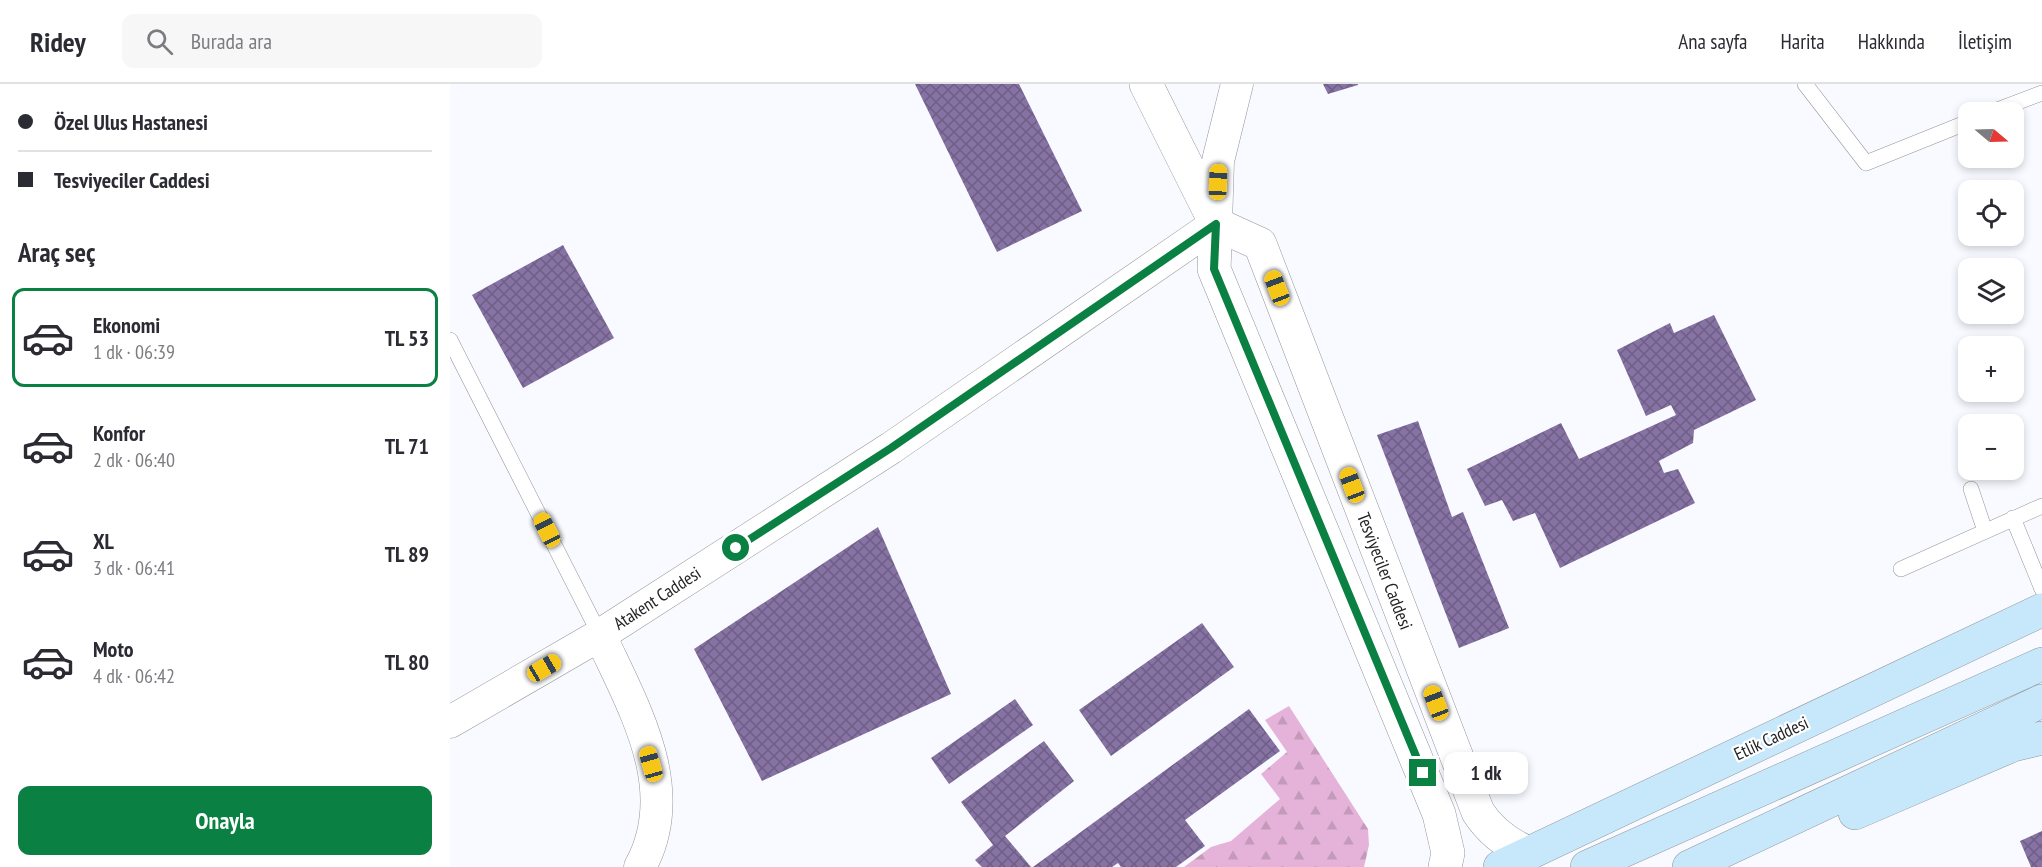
<!DOCTYPE html>
<html lang="tr">
<head>
<meta charset="utf-8">
<style>
  body { margin:0; font-family:"PT Sans Narrow",sans-serif; background:#f7f7f7; color:#2b2b33; height:100vh; display:flex; flex-direction:column; font-size:22px; white-space:nowrap }
  * { box-sizing:border-box; margin:0 }
  p { font-size:20px; color:#7c7c81 }
  .icon { flex:none; width:33px; height:33px; fill:none; stroke:currentColor; stroke-width:2; stroke-linecap:round; stroke-linejoin:round }
  .map { position:relative; flex:1; overflow:hidden }
  .side { display:flex; flex-direction:column; background:#fff; width:450px }
  .side>* { flex:none }
  .hud { display:grid; align-content:center; height:132px; padding:0 18px; background:#fff }
  .needle { width:39px; rotate:109deg }
  .buttons { position:absolute; left:1508px; top:18px; display:grid; gap:12px }
  .buttons a { display:grid; place-items:center; width:66px; height:66px; border-radius:12px; background:#fff; box-shadow:0 3px 9px #0003; font-size:30px }
  .end { position:absolute; width:27px; height:27px; margin:-14px; border:8px solid #0b8043; background:#fff; box-shadow:0 0 0 3px #fff }
  .from { border-radius:50% }
  .bubble { position:absolute; height:42px; border-radius:12px; background:#fff; box-shadow:0 3px 9px #0003; font-size:20px; font-weight:600; line-height:42px; text-align:center }
  .car { position:absolute; width:18px; height:36px; margin:-18px -9px; border-radius:8px; box-shadow:0 0 4px 2px #0007; background:linear-gradient(#f5c518 24%,#345 0 40%,#f5c518 0 76%,#345 0 86%,#f5c518 0) }
  .hud b { display:flex; align-items:center; gap:21px; height:57px; font-size:22px }
  .hud b+b { border-top:2px solid #e1e1e2 }
  .hud i { width:15px; height:15px; background:#2b2b33 }
  ul { padding:0; list-style:none }
  li { display:flex; align-items:center; gap:18px; height:99px; margin:0 12px 9px; padding:0 6px; border:3px solid transparent; border-radius:12px }
  li div { flex:1 }
  li b { display:block; font-size:22px }
  li em { font-style:normal; font-weight:600 }
  li.on { border-color:#0b8043 }
  li>.icon { width:54px; height:54px; stroke-width:1.5 }
  h2 { padding:0 18px; font-size:27px; line-height:72px }
  .button { display:flex; gap:12px; margin-top:auto; padding:12px 18px }
  .button a { flex:1; height:69px; border-radius:12px; background:#0b8043; color:#fff; font-size:24px; font-weight:600; line-height:69px; text-align:center }
  header { display:flex; align-items:center; gap:36px; box-sizing:border-box; height:84px; padding:0 30px; background:#fff; border-bottom:2px solid #e1e1e2 }
  header strong { font-size:28px }
  nav { display:flex; gap:33px; margin-inline-start:auto; font-size:21px }
  .search { width:420px; height:54px; background:#f7f7f7; display:flex; align-items:center; gap:15px; box-sizing:border-box; padding:0 21px; border-radius:12px; color:#7c7c81; font-size:22px }
  main { display:flex; flex:1; min-height:0 }
  .map>svg:first-child { display:block }
</style>
</head>
<body>
<header>
<strong>Ridey</strong>
<div class="search"><svg class="icon" aria-label="search" viewBox="0 0 24 24"><circle cx="10" cy="10" r="6"/><path d="M15 15l6 6"/></svg>Burada ara</div>
<nav><a>Ana sayfa</a><a>Harita</a><a>Hakkında</a><a>İletişim</a></nav>
</header>
<main>
<section class="side">
<div class="hud">
<b><i class="from"></i>Özel Ulus Hastanesi</b>
<b><i></i>Tesviyeciler Caddesi</b>
</div>
<h2>Araç seç</h2>
<ul>
<li class="on"><svg class="icon" aria-label="car" viewBox="0 0 24 24"><path d="M5 17H2v-5l4-1 3-4h7l3 4 3 1v5h-3M9 17h6M6 11h13"/><circle cx="7" cy="17" r="2"/><circle cx="17" cy="17" r="2"/></svg><div><b>Ekonomi</b><p>1 dk · 06:39</p></div><em>TL 53</em></li>
<li><svg class="icon" aria-label="car" viewBox="0 0 24 24"><path d="M5 17H2v-5l4-1 3-4h7l3 4 3 1v5h-3M9 17h6M6 11h13"/><circle cx="7" cy="17" r="2"/><circle cx="17" cy="17" r="2"/></svg><div><b>Konfor</b><p>2 dk · 06:40</p></div><em>TL 71</em></li>
<li><svg class="icon" aria-label="car" viewBox="0 0 24 24"><path d="M5 17H2v-5l4-1 3-4h7l3 4 3 1v5h-3M9 17h6M6 11h13"/><circle cx="7" cy="17" r="2"/><circle cx="17" cy="17" r="2"/></svg><div><b>XL</b><p>3 dk · 06:41</p></div><em>TL 89</em></li>
<li><svg class="icon" aria-label="car" viewBox="0 0 24 24"><path d="M5 17H2v-5l4-1 3-4h7l3 4 3 1v5h-3M9 17h6M6 11h13"/><circle cx="7" cy="17" r="2"/><circle cx="17" cy="17" r="2"/></svg><div><b>Moto</b><p>4 dk · 06:42</p></div><em>TL 80</em></li>
</ul>
<div class="button"><a>Onayla</a></div>
</section>
<div class="map">
<svg width="1592" height="783" viewBox="0 0 1592 783">
  <defs>
    <pattern id="forest-firs" width="22" height="20" patternUnits="userSpaceOnUse" patternTransform="scale(1.5)"><rect width="22" height="20" fill="#e5b3d9"/><path d="M5 1l3.5 6h-7zM16 11l3.5 6h-7z" fill="#c49aba"/></pattern>
    <pattern id="building-cross-hatch" width="8" height="8" patternUnits="userSpaceOnUse" patternTransform="scale(1.5)"><rect width="8" height="8" fill="#8673a3"/><path d="M0 0l8 8M0 8l8-8" fill="none" stroke="#6d5e85"/></pattern>
  </defs>
  <rect width="100%" height="100%" fill="#f9faff"/>
  <path fill="url(#forest-firs)" d="M839,622L918,745L919,761L914,783H734L761,763L781,757L830,715L811,690L837,668L815,636Z"/>
  <path fill="url(#building-cross-hatch)" d="M465,0H569L632,127L547,168Z
    M873,0H908V1L878,10Z
    M113,161L164,254L73,304L22,211Z
    M1264,231L1306,316L1244,346L1243,359L1209,377L1214,389L1228,385L1245,419L1110,484L1085,429L1063,437L1052,416L1035,422L1017,385L1111,339L1129,375L1226,331L1221,321L1196,332L1167,266L1220,239L1224,249Z
    M968,337L1002,433L1013,428L1059,544L1009,564L927,351Z
    M428,443L501,610L312,697L244,565Z
    M752,539L784,583L661,672L629,626Z
    M565,615L583,641L499,700L481,674Z
    M799,625L830,667L735,736L755,762L726,783H671L668,779L662,783H583Z
    M594,657L624,697L555,752L581,783H532L525,776L543,761L511,718Z
    M1592,747V783H1581L1570,757Z"/>
  <g fill="none" stroke-linecap="round" stroke-linejoin="round">
    <g stroke="#93959a" stroke-width="16">
      <path id="service" d="M1355,0L1416,79L1518,38
        M1542,28L1592,9
        M0,256L150,551
        M1521,405L1535,447
        M1563,434L1592,505
        M1451,485L1592,422"/>
    </g>
    <g stroke="#93959a" stroke-width="33">
      <path id="minor" d="M150,551C183,623 233,705 190,783
        M0,638L150,551L441,364L766,140L768,77L787,0"/>
    </g>
    <g stroke="#93959a" stroke-width="34">
      <path id="tertiary" d="M696,0L766,140L764,185L989,730L998,769L995,783
        M766,140L810,160L1028,728C1041,748 1057,760 1079,769"/>
    </g>
    <g stroke="#93959a" stroke-width="34">
      <path id="secondary" d="M1405,729L1563,661L1592,654
        M1050,783L1592,526
        M1137,783L1592,580
        M1239,783L1592,617"/>
    </g>
    <use href="#service" stroke="#fff" stroke-width="15"/>
    <use href="#minor" stroke="#fff" stroke-width="32"/>
    <use href="#tertiary" stroke="#fff" stroke-width="33"/>
    <use href="#secondary" stroke="#c6e8fa" stroke-width="33"/>
  </g>
  <g fill="none" stroke-linecap="round" stroke-linejoin="round">
    <path stroke="#0b8043" stroke-width="8" d="M286,464L441,364L766,140L764,185L973,689"/>
  </g>
  <g text-anchor="middle" dominant-baseline="central" stroke-width="4.5" stroke-linejoin="round" paint-order="stroke">
    <g font-size="18" fill="#232426" stroke="#fff">
      <text transform="translate(935 487) rotate(69)">Tesviyeciler Caddesi</text>
      <text transform="translate(207 514) rotate(-33)">Atakent Caddesi</text>
      <text transform="translate(1321 654) rotate(-25)">Etlik Caddesi</text>
    </g>
  </g>
</svg>
<div class="buttons">
<a><svg class="needle" viewBox="-14 -14 28 28"><path d="M0-13l5 13h-10z" fill="#e53935"/><path d="M0 13l5-13h-10z" fill="#7c7c81"/></svg></a>
<a><svg class="icon" aria-label="locate" viewBox="0 0 24 24"><circle cx="12" cy="12" r="6"/><path d="M12 2v4M12 18v4M2 12h4M18 12h4"/></svg></a>
<a><svg class="icon" aria-label="layers" viewBox="0 0 24 24"><path d="M12 4l9 5-9 5-9-5zM3 14l9 5 9-5"/></svg></a>
<a>+</a>
<a>−</a>
</div>
<i class="end from" style="left:286px;top:464px"></i>
<i class="end" style="left:973px;top:689px"></i>
<div class="bubble" style="left:994px;top:668px;width:84px">1 dk</div>
<i class="car" style="left:768px;top:98px;rotate:2deg"></i>
<i class="car" style="left:827px;top:204px;rotate:339deg"></i>
<i class="car" style="left:902px;top:401px;rotate:339deg"></i>
<i class="car" style="left:97px;top:446px;rotate:333deg"></i>
<i class="car" style="left:94px;top:584px;rotate:60deg"></i>
<i class="car" style="left:986px;top:619px;rotate:339deg"></i>
<i class="car" style="left:201px;top:680px;rotate:344deg"></i>
</div>
</main>
</body>
</html>
